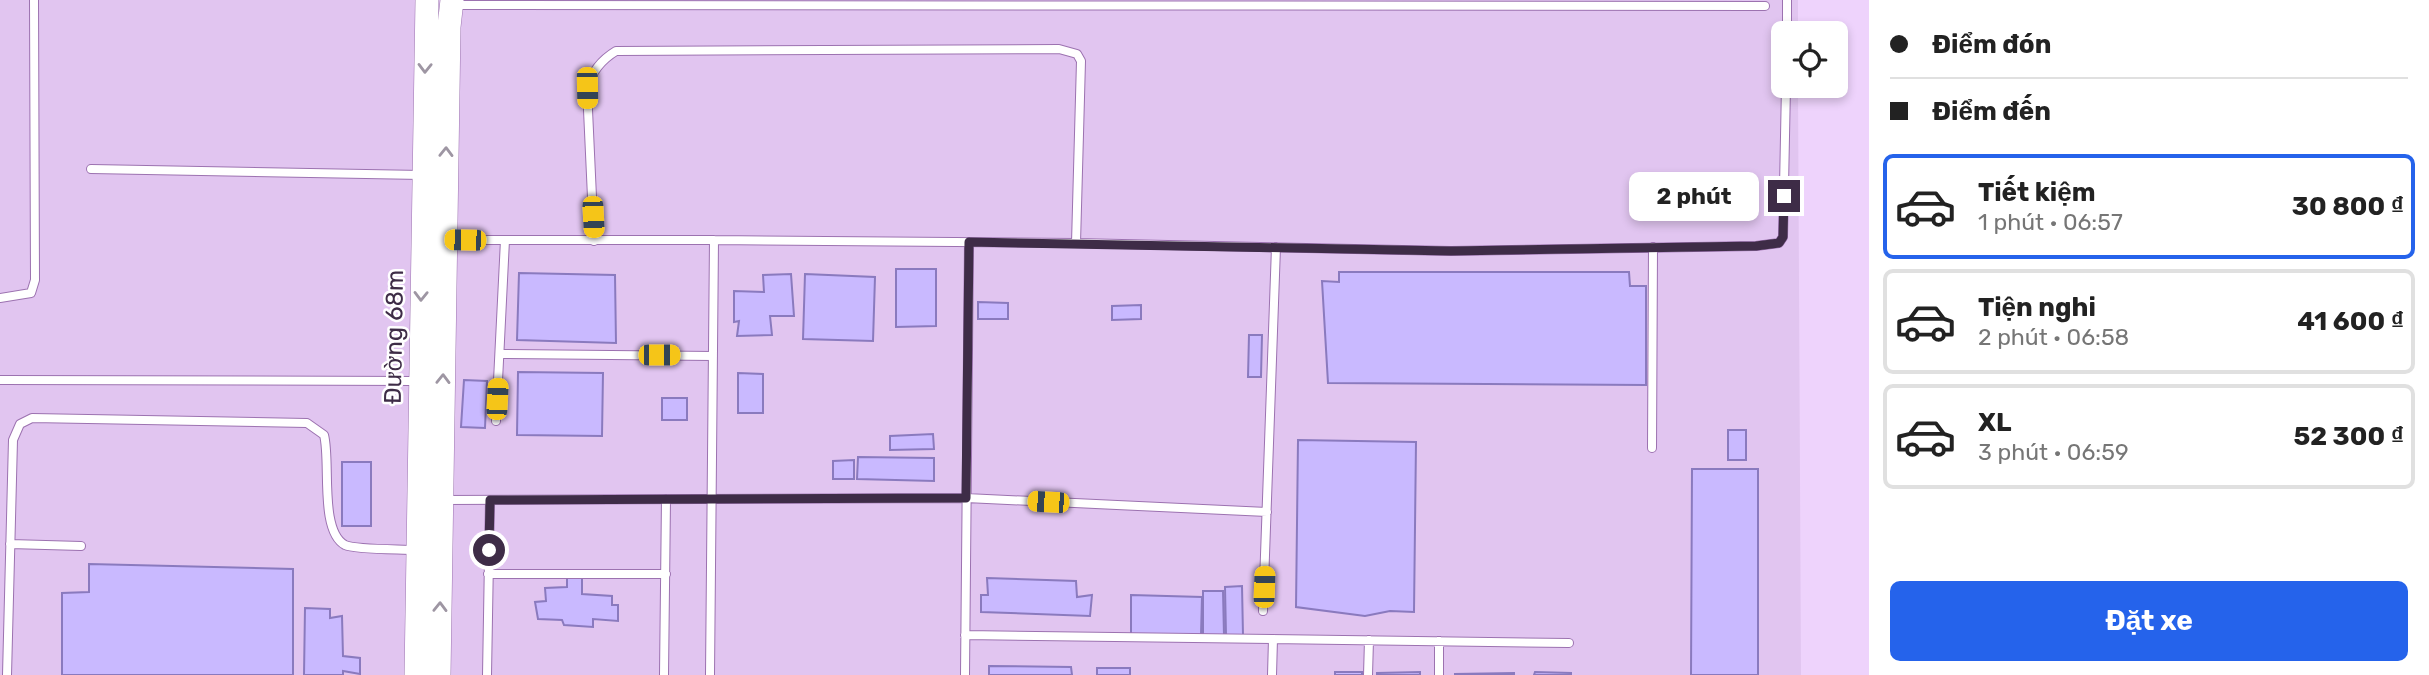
<!DOCTYPE html>
<html lang="vi">
<head>
<meta charset="utf-8">
<style>
  body { margin:0; font-family:Rubik,sans-serif; background:#f2f2f2; color:#222; height:100vh; display:flex; flex-direction:column; font-size:26px; white-space:nowrap }
  * { box-sizing:border-box; margin:0 }
  p { font-size:23px; color:#767676 }
  .icon { flex:none; width:38px; height:38px; fill:none; stroke:currentColor; stroke-width:2; stroke-linecap:round; stroke-linejoin:round }
  .map { position:relative; flex:1; overflow:hidden }
  .sheet { display:flex; flex-direction:column; background:#fff; width:560px }
  .sheet>* { flex:none }
  .banner { display:grid; align-content:center; height:154px; padding:0 21px; background:#fff }
  .controls { position:absolute; left:1771px; top:21px; display:grid; gap:14px }
  .controls a { display:grid; place-items:center; width:77px; height:77px; border-radius:10px; background:#fff; box-shadow:0 4px 10px #0003; font-size:35px }
  .end { position:absolute; width:32px; height:32px; margin:-16px; border:9px solid #3e2c47; background:#fff; box-shadow:0 0 0 4px #fff }
  .from { border-radius:50% }
  .bubble { position:absolute; height:49px; border-radius:10px; background:#fff; box-shadow:0 4px 10px #0003; font-size:23px; font-weight:700; line-height:49px; text-align:center }
  .car { position:absolute; width:21px; height:42px; margin:-21px -10px; border-radius:9px; box-shadow:0 0 5px 2px #0007; background:linear-gradient(#f5c518 24%,#345 0 40%,#f5c518 0 76%,#345 0 86%,#f5c518 0) }
  .banner b { display:flex; align-items:center; gap:24px; height:66px; font-size:26px }
  .banner b+b { border-top:2px solid #e0e0e0 }
  .banner i { width:18px; height:18px; background:#222 }
  ul { padding:0; list-style:none }
  li { display:flex; align-items:center; gap:21px; height:105px; margin:0 14px 10px; padding:0 7px; border:4px solid #e0e0e0; border-radius:10px }
  li div { flex:1 }
  li b { display:block; font-size:26px }
  li em { font-style:normal; font-weight:700 }
  li.on { border-color:#2563eb }
  li>.icon { width:63px; height:63px; stroke-width:1.5 }
  .button { display:flex; gap:14px; margin-top:auto; padding:14px 21px }
  .button a { flex:1; height:80px; border-radius:10px; background:#2563eb; color:#fff; font-size:28px; font-weight:700; line-height:80px; text-align:center }
  main { display:flex; flex:1; min-height:0 }
  .map>svg:first-child { display:block }
</style>
</head>
<body>
<main>
<div class="map">
<svg width="1869" height="675" viewBox="0 0 1869 675">
  <rect width="100%" height="100%" fill="#eed3fc"/>
  <path fill="#e1c5f0" d="M0,0H1798V33H1783V86H1798L1801,675H0Z"/>
  <path fill="#c9b9ff" stroke="#8a7abe" stroke-width="2" d="M896,269H936V326L896,327Z
    M1339,272H1629L1630,286H1646V385L1328,383L1322,281L1339,282Z
    M519,273L615,275L616,343L517,340Z
    M791,274L794,316H770L772,335L737,336L739,321L734,322V291L764,292L763,275Z
    M805,274L875,277L873,341L803,339Z
    M978,302L1008,303V319H978Z
    M1141,305V319L1112,320V306Z
    M1249,335H1262L1261,377H1248Z
    M518,372L603,373L602,436L517,435Z
    M738,373L763,374V413H738Z
    M464,380L487,381L485,428L461,427Z
    M662,398H687V420H662Z
    M1728,430H1746V460H1728Z
    M933,434L934,449L890,450V436Z
    M1298,440L1416,442L1414,612L1390,611L1365,616L1296,607Z
    M858,457L934,458V481L857,479Z
    M854,460V479H833V461Z
    M342,462H371V526H342Z
    M1692,469H1758V675H1691Z
    M89,564L293,569V675H62V593L89,592Z
    M582,577V594L612,596V605H618V621L593,619V627L564,625L562,620L538,619L535,602L546,601L545,588L567,587V578Z
    M987,578L1076,581L1077,597L1092,595L1090,616L981,612V595H988Z
    M1242,586L1243,635H1226L1225,587Z
    M1203,591H1223L1224,636H1203Z
    M1131,595L1202,597L1201,635L1131,634Z
    M305,608L330,609V618L342,616L343,656L360,658V674L343,671V675H304Z
    M989,666L1071,667L1072,675H989Z
    M1097,668H1130V675H1097Z
    M1335,672H1362V675H1335Z
    M1420,672V675H1377V673Z
    M1535,672L1571,673V675H1534Z
    M1514,673V675H1455V674Z"/>
  <g fill="none" stroke-linecap="round" stroke-linejoin="round">
    <g stroke="#9c72b0" stroke-width="10">
      <path id="lane" d="M454,5L1765,6
        M1787,33V0
        M91,169L422,175
        M446,240H714L1076,243L1451,251L1756,246L1779,243L1783,237L1786,86
        M594,241L587,88C592,71 601,60 616,51L1059,49L1077,54L1081,61L1076,243
        M0,298L31,293L35,280L34,0
        M500,354L713,356
        M0,380L417,381
        M496,421L505,240
        M1652,448L1653,247
        M444,500L966,498L1267,512
        M10,544L81,546
        M488,574H666
        M1263,611L1276,247
        M965,635L1569,643
        M7,675L13,440L20,424L32,418L307,423L324,435C331,461 319,531 345,545C356,550 400,549 415,550
        M487,675L490,500
        M664,675L666,499
        M710,675L714,240
        M965,675L969,242
        M1272,675L1273,639
        M1368,675L1369,640
        M1439,675V641"/>
    </g>
    <g stroke="#9c72b0" stroke-width="24">
      <path id="secondary" d="M416,675L427,0
        M439,675L449,27L452,0"/>
    </g>
    <use href="#lane" stroke="#fff" stroke-width="8"/>
    <use href="#secondary" stroke="#fff" stroke-width="23"/>
  </g>
  <defs><path id="oneway-chevron" d="M-2-3.5L2.5 0L-2 3.5" fill="none" stroke-width="1.6" stroke-linecap="round" stroke-linejoin="round" transform="scale(1.75)"/></defs>
  <g stroke="#9e96a3">
    <use href="#oneway-chevron" transform="translate(425 68) rotate(91)"/>
    <use href="#oneway-chevron" transform="translate(446 152) rotate(-89)"/>
    <use href="#oneway-chevron" transform="translate(421 296) rotate(91)"/>
    <use href="#oneway-chevron" transform="translate(443 379) rotate(-89)"/>
    <use href="#oneway-chevron" transform="translate(440 607) rotate(-89)"/>
  </g>
  <g fill="none" stroke-linecap="round" stroke-linejoin="round">
    <path stroke="#3e2c47" stroke-width="9" d="M489,550L490,500L966,498L969,242L1451,251L1756,246L1779,243L1783,237L1784,196"/>
  </g>
  <g text-anchor="middle" dominant-baseline="central" stroke-width="5" stroke-linejoin="round" paint-order="stroke">
    <g font-size="24" fill="#3e2c47" stroke="#fff">
      <text transform="translate(394 337) rotate(-89)">Đường 68m</text>
    </g>
  </g>
</svg>
<div class="controls">
<a><svg class="icon" aria-label="locate" viewBox="0 0 24 24"><circle cx="12" cy="12" r="6"/><path d="M12 2v4M12 18v4M2 12h4M18 12h4"/></svg></a>
</div>
<i class="end from" style="left:489px;top:550px"></i>
<i class="end" style="left:1784px;top:196px"></i>
<div class="bubble" style="left:1629px;top:172px;width:130px">2 phút</div>
<i class="car" style="left:587px;top:88px;rotate:179deg"></i>
<i class="car" style="left:593px;top:217px;rotate:177deg"></i>
<i class="car" style="left:465px;top:240px;rotate:271deg"></i>
<i class="car" style="left:659px;top:355px;rotate:90deg"></i>
<i class="car" style="left:497px;top:399px;rotate:3deg"></i>
<i class="car" style="left:1048px;top:502px;rotate:273deg"></i>
<i class="car" style="left:1264px;top:587px;rotate:2deg"></i>
</div>
<section class="sheet">
<div class="banner">
<b><i class="from"></i>Điểm đón</b>
<b><i></i>Điểm đến</b>
</div>
<ul>
<li class="on"><svg class="icon" aria-label="car" viewBox="0 0 24 24"><path d="M5 17H2v-5l4-1 3-4h7l3 4 3 1v5h-3M9 17h6M6 11h13"/><circle cx="7" cy="17" r="2"/><circle cx="17" cy="17" r="2"/></svg><div><b>Tiết kiệm</b><p>1 phút · 06:57</p></div><em>30 800 ₫</em></li>
<li><svg class="icon" aria-label="car" viewBox="0 0 24 24"><path d="M5 17H2v-5l4-1 3-4h7l3 4 3 1v5h-3M9 17h6M6 11h13"/><circle cx="7" cy="17" r="2"/><circle cx="17" cy="17" r="2"/></svg><div><b>Tiện nghi</b><p>2 phút · 06:58</p></div><em>41 600 ₫</em></li>
<li><svg class="icon" aria-label="car" viewBox="0 0 24 24"><path d="M5 17H2v-5l4-1 3-4h7l3 4 3 1v5h-3M9 17h6M6 11h13"/><circle cx="7" cy="17" r="2"/><circle cx="17" cy="17" r="2"/></svg><div><b>XL</b><p>3 phút · 06:59</p></div><em>52 300 ₫</em></li>
</ul>
<div class="button"><a>Đặt xe</a></div>
</section>
</main>
</body>
</html>
